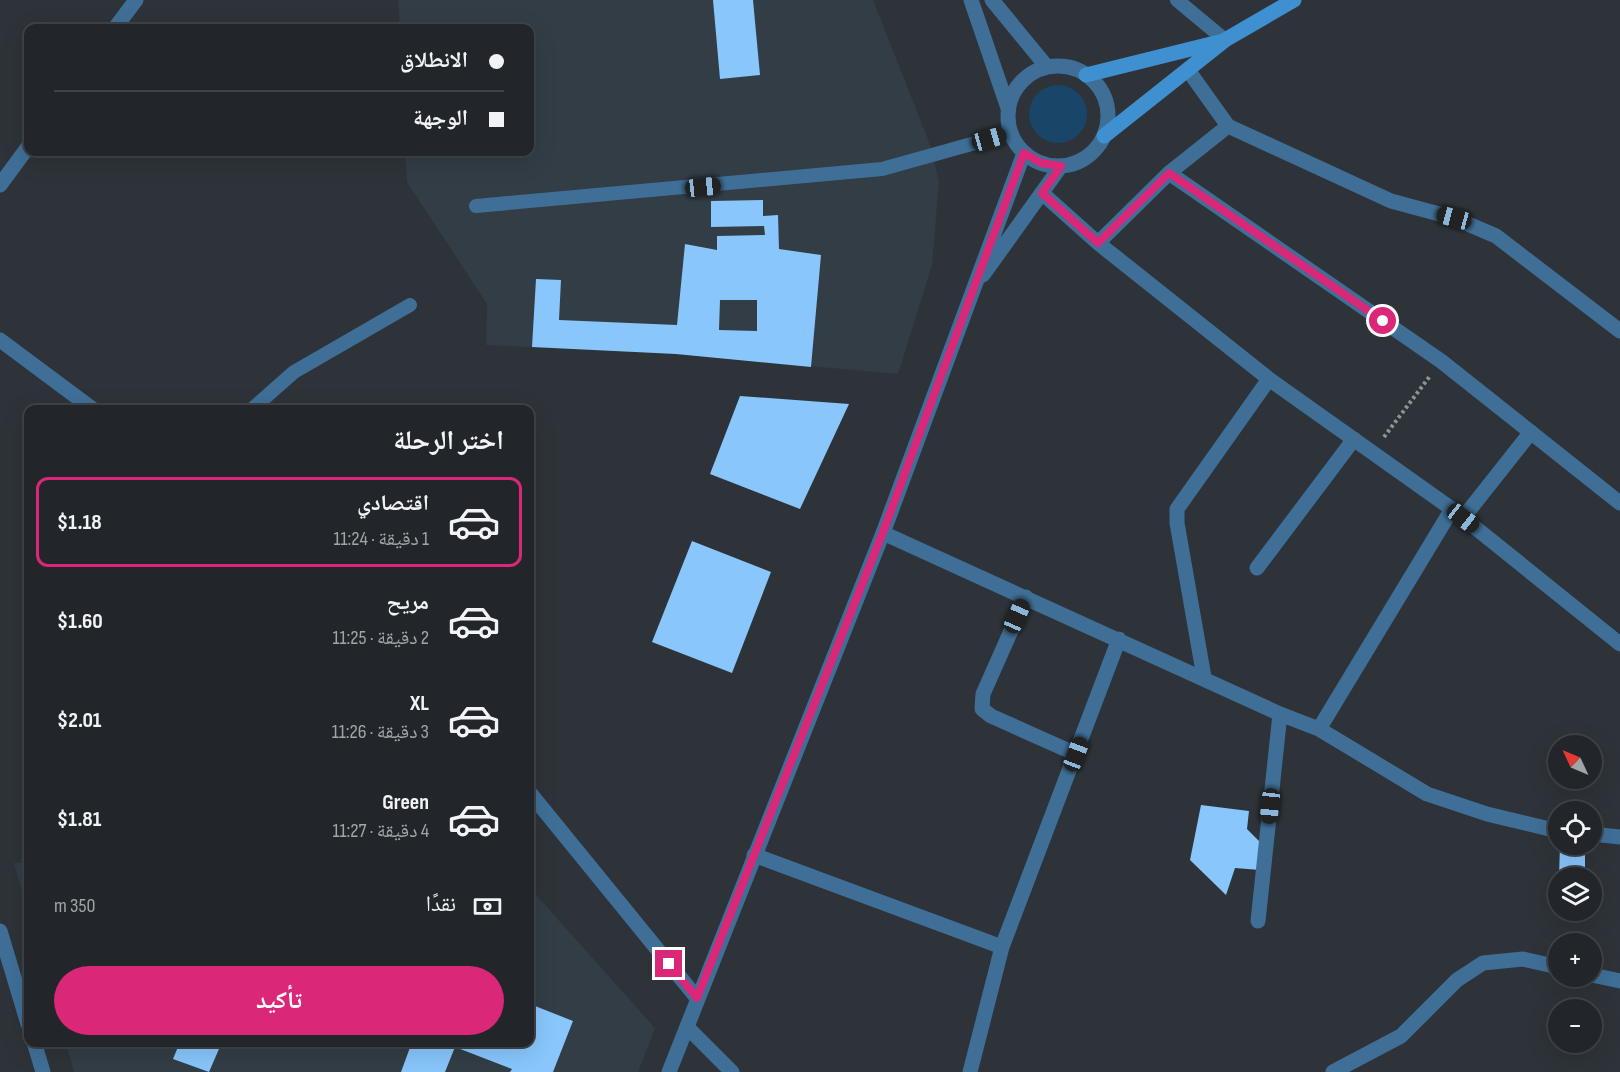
<!DOCTYPE html>
<html lang="ar">
<head>
<meta charset="utf-8">
<style>
  body { margin:0; font-family:"Sofia Sans Condensed","Noto Naskh Arabic",sans-serif; background:#2a2e32; color:#f1f3f6; direction:rtl; height:100vh; display:flex; flex-direction:column; font-size:22px; white-space:nowrap }
  * { box-sizing:border-box; margin:0 }
  p { font-size:20px; color:#a2a5a8 }
  .icon { flex:none; width:33px; height:33px; fill:none; stroke:currentColor; stroke-width:2; stroke-linecap:round; stroke-linejoin:round }
  .map { position:relative; flex:1; overflow:hidden; direction:ltr }
  .panel { position:absolute; left:24px; top:405px; width:510px; height:642px; display:flex; flex-direction:column; background:#22262a; border-radius:12px; box-shadow:0 6px 24px #0002,0 0 0 2px #3f4347; direction:rtl }
  .panel>* { flex:none }
  .hud { position:absolute; left:24px; top:24px; width:510px; height:132px; border-radius:12px; box-shadow:0 6px 24px #0002,0 0 0 2px #3f4347; direction:rtl; display:grid; align-content:center; height:132px; padding:0 30px; background:#22262a }
  .needle { width:39px; rotate:314deg }
  .fabs { position:absolute; left:1548px; top:735px; display:grid; gap:12px }
  .fabs a { display:grid; place-items:center; width:54px; height:54px; border-radius:50%; background:#22262a; box-shadow:0 6px 24px #0002,0 0 0 2px #3f4347; font-size:30px }
  .end { position:absolute; width:27px; height:27px; margin:-14px; border:8px solid #db2777; background:#fff; box-shadow:0 0 0 3px #fff }
  .from { border-radius:50% }
  .car { position:absolute; width:18px; height:36px; margin:-18px -9px; border-radius:8px; box-shadow:0 0 4px 2px #0007; background:linear-gradient(#222 24%,#8ab4d8 0 40%,#222 0 76%,#8ab4d8 0 86%,#222 0) }
  .hud b { display:flex; align-items:center; gap:21px; height:57px; font-size:22px }
  .hud b+b { border-top:2px solid #3f4347 }
  .hud i { width:15px; height:15px; background:#f1f3f6 }
  ul { padding:0; list-style:none }
  li { display:flex; align-items:center; gap:18px; height:90px; margin:0 12px 9px; padding:0 18px; border:3px solid transparent; border-radius:12px }
  li div { flex:1 }
  li b { display:block; font-size:22px }
  li em { font-style:normal; font-weight:700 }
  li.selected { border-color:#db2777 }
  li>.icon { width:54px; height:54px; stroke-width:1.5 }
  h2 { padding:0 30px; font-size:27px; line-height:72px }
  .pay { display:flex; align-items:center; gap:15px; height:66px; padding:0 30px; font-size:22px }
  .pay p { margin-inline-start:auto }
  .cta { display:flex; gap:12px; margin-top:auto; padding:12px 30px }
  .cta a { flex:1; height:69px; border-radius:36px; background:#db2777; color:#fff; font-size:24px; font-weight:700; line-height:69px; text-align:center }
  .map>svg:first-child { display:block }
</style>
</head>
<body>
<div class="map">
<svg width="1620" height="1072" viewBox="0 0 1620 1072">
  <rect width="100%" height="100%" fill="#2d3338"/>
  <path fill="#323d46" d="M398,0H873L931,147L939,182L932,265L898,374L676,354L486,345L487,304L407,182L405,152H530V28H400Z
    M28,862V913L14,863Z
    M530,888L655,1028L638,1072H74L66,1043L530,1042Z"/>
  <path fill="#194668" d="M1029 114a29 29 0 1 1 58 0a29 29 0 1 1-58 0Z"/>
  <path fill="#88c6fc" fill-rule="evenodd" d="M713,0H753L760,75L720,79Z
    M763,200V216L778,215L779,249L821,255L811,367L676,354L532,347L536,279L561,280L559,320L677,325L685,244L717,250V236L765,235L764,226L711,227V201ZM720,300H757V331L719,330Z
    M740,396L849,404L800,509L710,474Z
    M692,541L771,572L732,673L652,642Z
    M1201,805L1249,811L1247,829L1261,843L1260,870L1235,868L1226,895L1190,860Z
    M1560,845L1585,846V878L1559,877Z
    M530,1004L573,1021L553,1072H510L512,1069L455,1047L445,1072H401L412,1042H530Z
    M180,1042H222L209,1072L173,1059Z"/>
  <g fill="none" stroke-linecap="round" stroke-linejoin="round">
    <path stroke="#8f9498" stroke-width="4" stroke-dasharray="3 3" stroke-linecap="butt" d="M1384,437L1430,376"/>
    <path stroke="#3f6f97" stroke-width="14" d="M1177,0L1225,40
      M476,206L882,169L1011,133
      M251,410L294,372L410,305"/>
    <path stroke="#3f6f97" stroke-width="15" d="M115,28L136,0
      M1188,70L1228,126L1391,201L1454,218L1496,236L1620,331
      M1169,173L1441,361L1620,503
      M0,185L28,147
      M1042,193L1098,243L1269,379L1452,509L1620,644
      M1098,243L1169,173L1228,126
      M0,340L94,410
      M1463,518L1531,432
      M883,533L1280,714L1319,729L1427,794L1487,814L1558,831
      M1257,568L1354,439
      M1026,597L983,694L982,709L991,716L1076,754
      M1204,677L1177,523V509L1269,379
      M1319,729L1452,509
      M530,793L697,998
      M1592,834L1620,837
      M754,855L1002,947
      M1258,921L1280,714
      M0,931L28,1024
      M1592,975L1620,981
      M687,1027L732,1072
      M34,1042L43,1072
      M970,1072L1002,947L1119,639
      M1333,1072L1401,1036L1457,980L1483,963L1523,959L1558,967"/>
    <path stroke="#3f6f97" stroke-width="15" d="M971,0L1008,108
      M992,0L1047,67
      M1008 116a50 50 0 1 1 100 0a50 50 0 1 1-100 0Z
      M983,275L1061,166
      M669,1072L883,533L1024,153"/>
    <path stroke="#3e90d0" stroke-width="15" d="M1086,75L1219,42
      M1104,136L1225,40L1294,0"/>
  </g>
  <g fill="none" stroke-linecap="round" stroke-linejoin="round">
    <path stroke="#db2777" stroke-width="8" d="M669,964L697,998L883,532L1024,153L1041,163L1061,166L1042,193L1098,243L1169,173L1383,321"/>
  </g>
</svg>
<div class="fabs">
<a><svg class="needle" viewBox="-14 -14 28 28"><path d="M0-13l5 13h-10z" fill="#e53935"/><path d="M0 13l5-13h-10z" fill="#a2a5a8"/></svg></a>
<a><svg class="icon" aria-label="locate" viewBox="0 0 24 24"><circle cx="12" cy="12" r="6"/><path d="M12 2v4M12 18v4M2 12h4M18 12h4"/></svg></a>
<a><svg class="icon" aria-label="layers" viewBox="0 0 24 24"><path d="M12 4l9 5-9 5-9-5zM3 14l9 5 9-5"/></svg></a>
<a>+</a>
<a>−</a>
</div>
<i class="end from" style="left:1383px;top:321px"></i>
<i class="end" style="left:669px;top:964px"></i>
<i class="car" style="left:989px;top:139px;rotate:74deg"></i>
<i class="car" style="left:703px;top:187px;rotate:84deg"></i>
<i class="car" style="left:1454px;top:218px;rotate:285deg"></i>
<i class="car" style="left:1463px;top:518px;rotate:128deg"></i>
<i class="car" style="left:1017px;top:616px;rotate:24deg"></i>
<i class="car" style="left:1076px;top:754px;rotate:21deg"></i>
<i class="car" style="left:1270px;top:806px;rotate:186deg"></i>
<div class="hud">
<b><i class="from"></i>الانطلاق</b>
<b><i></i>الوجهة</b>
</div>
<section class="panel">
<h2>اختر الرحلة</h2>
<ul>
<li class="selected"><svg class="icon" aria-label="car" viewBox="0 0 24 24"><path d="M5 17H2v-5l4-1 3-4h7l3 4 3 1v5h-3M9 17h6M6 11h13"/><circle cx="7" cy="17" r="2"/><circle cx="17" cy="17" r="2"/></svg><div><b>اقتصادي</b><p>1 دقيقة · 11:24</p></div><em>$1.18</em></li>
<li><svg class="icon" aria-label="car" viewBox="0 0 24 24"><path d="M5 17H2v-5l4-1 3-4h7l3 4 3 1v5h-3M9 17h6M6 11h13"/><circle cx="7" cy="17" r="2"/><circle cx="17" cy="17" r="2"/></svg><div><b>مريح</b><p>2 دقيقة · 11:25</p></div><em>$1.60</em></li>
<li><svg class="icon" aria-label="car" viewBox="0 0 24 24"><path d="M5 17H2v-5l4-1 3-4h7l3 4 3 1v5h-3M9 17h6M6 11h13"/><circle cx="7" cy="17" r="2"/><circle cx="17" cy="17" r="2"/></svg><div><b>XL</b><p>3 دقيقة · 11:26</p></div><em>$2.01</em></li>
<li><svg class="icon" aria-label="car" viewBox="0 0 24 24"><path d="M5 17H2v-5l4-1 3-4h7l3 4 3 1v5h-3M9 17h6M6 11h13"/><circle cx="7" cy="17" r="2"/><circle cx="17" cy="17" r="2"/></svg><div><b>Green</b><p>4 دقيقة · 11:27</p></div><em>$1.81</em></li>
</ul>
<div class="pay"><svg class="icon" aria-label="cash" viewBox="0 0 24 24"><path d="M3 7h18v10H3z"/><circle cx="12" cy="12" r="2"/></svg>نقدًا<p>350 m</p></div>
<div class="cta"><a>تأكيد</a></div>
</section>
</div>
</body>
</html>
